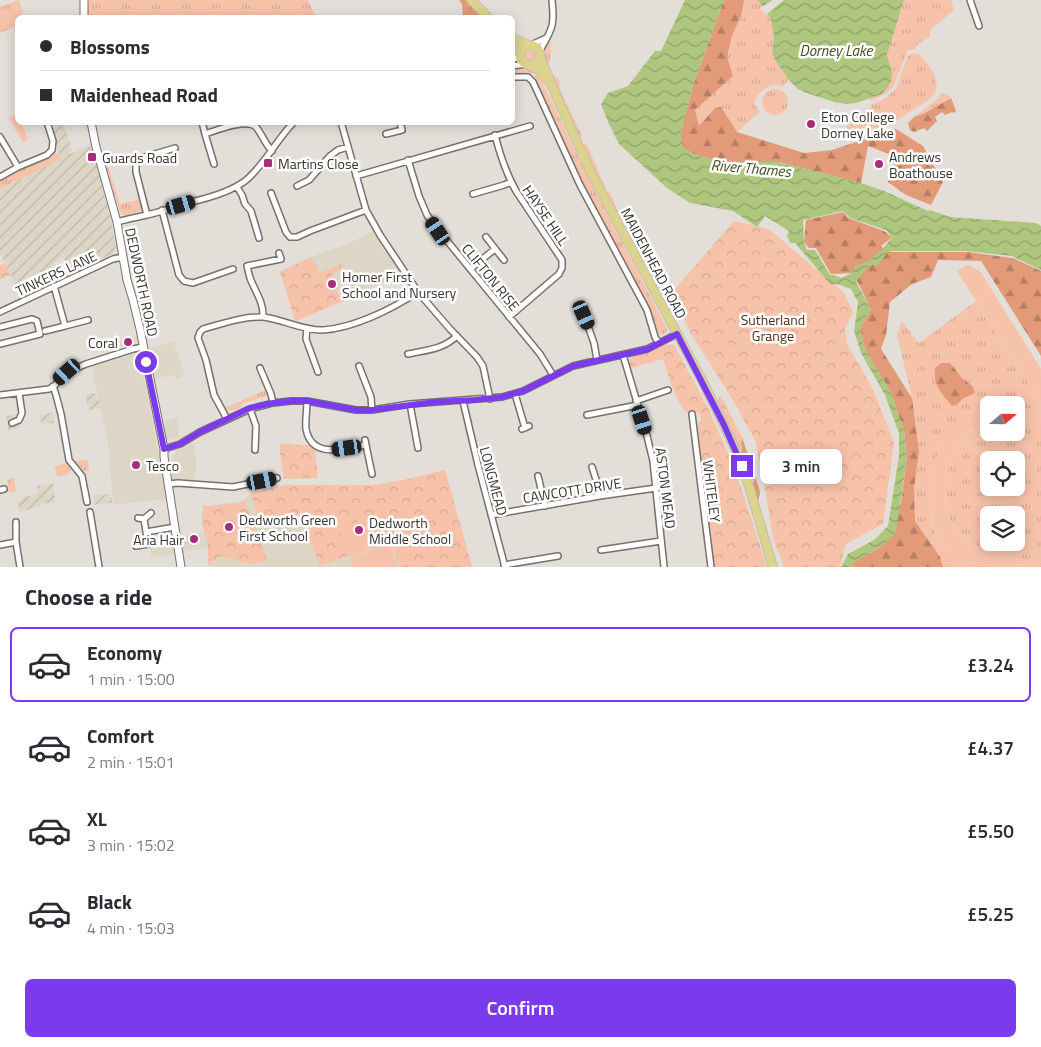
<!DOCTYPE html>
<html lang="en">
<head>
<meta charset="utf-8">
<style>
  body { margin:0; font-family:"Titillium Web",sans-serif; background:#f7f7f7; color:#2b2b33; height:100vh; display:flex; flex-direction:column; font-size:19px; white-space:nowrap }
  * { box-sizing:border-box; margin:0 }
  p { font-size:16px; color:#7c7c81 }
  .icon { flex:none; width:28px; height:28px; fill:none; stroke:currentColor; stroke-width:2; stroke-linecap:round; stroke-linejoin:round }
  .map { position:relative; height:567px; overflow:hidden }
  .panel { display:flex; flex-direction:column; background:#fff; flex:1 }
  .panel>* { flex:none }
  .top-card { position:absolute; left:15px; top:15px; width:500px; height:110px; border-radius:8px; box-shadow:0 2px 12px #0003; display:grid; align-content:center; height:110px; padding:0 25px; background:#fff }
  .needle { width:32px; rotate:70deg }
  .fabs { position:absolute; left:980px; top:396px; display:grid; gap:10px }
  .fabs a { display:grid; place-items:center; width:45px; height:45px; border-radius:8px; background:#fff; box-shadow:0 2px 12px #0003; font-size:25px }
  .end { position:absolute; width:22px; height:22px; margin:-11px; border:6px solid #7c3aed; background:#fff; box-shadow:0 0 0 2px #fff }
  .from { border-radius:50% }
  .bubble { position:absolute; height:35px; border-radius:8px; background:#fff; box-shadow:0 2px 12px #0003; font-size:16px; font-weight:600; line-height:35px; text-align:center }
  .car { position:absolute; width:15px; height:30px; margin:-15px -8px; border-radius:6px; box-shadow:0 0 4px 1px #0007; background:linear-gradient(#222 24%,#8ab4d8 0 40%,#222 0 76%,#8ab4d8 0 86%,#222 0) }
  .top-card b { display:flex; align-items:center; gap:18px; height:48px; font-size:19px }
  .top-card b+b { border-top:1px solid #e1e1e2 }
  .top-card i { width:12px; height:12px; background:#2b2b33 }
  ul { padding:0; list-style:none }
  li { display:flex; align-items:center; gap:15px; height:75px; margin:0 10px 8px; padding:0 15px; border:2px solid transparent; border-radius:8px }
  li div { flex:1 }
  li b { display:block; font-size:19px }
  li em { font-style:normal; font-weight:600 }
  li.active { border-color:#7c3aed }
  li>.icon { width:45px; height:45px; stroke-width:1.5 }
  h2 { padding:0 25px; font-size:22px; line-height:60px }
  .cta { display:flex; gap:10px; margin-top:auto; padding:10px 25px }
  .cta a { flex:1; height:58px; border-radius:8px; background:#7c3aed; color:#fff; font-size:20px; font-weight:600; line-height:58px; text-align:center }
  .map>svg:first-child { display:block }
</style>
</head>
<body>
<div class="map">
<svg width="1041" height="567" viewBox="0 0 1041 567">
  <defs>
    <pattern id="industrial-furrows" width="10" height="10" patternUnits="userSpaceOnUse" patternTransform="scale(1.25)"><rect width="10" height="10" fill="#ddd6c7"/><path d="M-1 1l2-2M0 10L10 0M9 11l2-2" fill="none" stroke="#beb8ab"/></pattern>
    <pattern id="grass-tufts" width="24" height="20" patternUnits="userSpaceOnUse" patternTransform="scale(1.25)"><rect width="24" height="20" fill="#f7c2aa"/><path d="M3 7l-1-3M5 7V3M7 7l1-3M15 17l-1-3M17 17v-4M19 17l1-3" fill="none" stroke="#d4a793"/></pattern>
    <pattern id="forest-firs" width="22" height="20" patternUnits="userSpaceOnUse" patternTransform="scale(1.25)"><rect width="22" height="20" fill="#e29a79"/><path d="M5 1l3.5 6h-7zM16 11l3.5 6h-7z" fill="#b87e64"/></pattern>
    <pattern id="park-crowns" width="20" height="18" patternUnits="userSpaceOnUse" patternTransform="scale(1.25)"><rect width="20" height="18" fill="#f7c2aa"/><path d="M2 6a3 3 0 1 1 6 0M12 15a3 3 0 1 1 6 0" fill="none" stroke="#d4a793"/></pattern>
    <pattern id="water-waves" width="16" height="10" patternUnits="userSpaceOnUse" patternTransform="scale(1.25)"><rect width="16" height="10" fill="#afc67e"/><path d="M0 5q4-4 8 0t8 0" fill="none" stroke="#8fa268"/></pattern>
  </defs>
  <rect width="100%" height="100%" fill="#e3dfd8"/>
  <path fill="#ddd6c7" d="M373,231L380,241V244L385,252L388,253L402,275L297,321L295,320L280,272L305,259L348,244Z
    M137,336L138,342L116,348L114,342Z
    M173,342L176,348L185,376L176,379L175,375L156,378L149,348Z
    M138,350L155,434L166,499L113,505L108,443L91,365Z
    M177,417L179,438L166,440L164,421Z
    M194,442L196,463L195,483H187L172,479L170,466L176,451Z
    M445,470L472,567H209L208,548L183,551L181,536L204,533L202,520L203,505L209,506L240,502L245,500L251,493L285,485H373L403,480Z
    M173,544L174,554L154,557V558H151L150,547Z"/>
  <path fill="url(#industrial-furrows)" d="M54,123H60L61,125L64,124L72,150L69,152L70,154L90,145L99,173L110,216L116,248L112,254L71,272L63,257L54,263L52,267L53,271L43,276L41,272H39L15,284L0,254V189L60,159L57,150L58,148L52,128L55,127Z
    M95,393L96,396H98L101,409L88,410L86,394Z
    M53,413L54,423L41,424L40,414Z
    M18,414L20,428L8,430L6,416Z
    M53,483L55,502L41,504L40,507L26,510L20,512L17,501L23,500L22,497L38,494L37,486Z
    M109,494L110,497H112V503L94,505L93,496Z"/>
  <path fill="url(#grass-tufts)" fill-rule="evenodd" d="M19,0L23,12L21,17L18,18L17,26L0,33V6L1,7Z
    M88,0H308L316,17L154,18L153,16L138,18H87Z
    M744,0H758L771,18L774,38L772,52L775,60L789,80L783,86C768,83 760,90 754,103L760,112L737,132L721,107L715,109L699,127L695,110L733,76L728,60V52L732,36L742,13Z
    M904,0H951L954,10L930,30V37L918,44L915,49L908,50L893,87C886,95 879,97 870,101L869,98L882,94L892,73L887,55Z
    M548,42H551L550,62L546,63L543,50Z
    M523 55a7 7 0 1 1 14 0a7 7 0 1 1-14 0Z
    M913,53L920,54L934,73L937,87L934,94L928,100L887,127L853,139L848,137C845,128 847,114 859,112C862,112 865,112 868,112L871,105L886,98L896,88L908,56Z
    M513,68H525L535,71L531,74H513Z
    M549,71L559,79L560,90L583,137H578Z
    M537,75C554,100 564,130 578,157C607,215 637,271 667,328L666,333L663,335L657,334L649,308L581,180L537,85L538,84L534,76Z
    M762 102a13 13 0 1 1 26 0a13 13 0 1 1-26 0Z
    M941,93H945L951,98L925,113L913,118L937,99Z
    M17,114L18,122L22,123L28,140L23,142L9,118Z
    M586,142L607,192H610L624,226L583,147Z
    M54,152L58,154L61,159L0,189V179L16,170L45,160Z
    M108,167L120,204L140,199L142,206L141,211L126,215H123L120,212L106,168Z
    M976,301L1041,403V412L1016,406V405H989V406C982,408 973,410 967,414C962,417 947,433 944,439C940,443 939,451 937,456C928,484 924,533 949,553C960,562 975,564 989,567H943L940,557L915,521L914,488L919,452L912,398L897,335L902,321L919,343Z
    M266,390L267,396L241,404L242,407C235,410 231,413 225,408Z
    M721,396L742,437V456L718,402V397Z
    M1016,417L1041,424V567L971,545L957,531L945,510L944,485L950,460L957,444L968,434L981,423L989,420V432H1016ZM989,460H1016V488H989ZM989,515H1016V542H989Z
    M88,460L89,470L85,471L74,461Z
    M66,463L69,466L71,470L68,475L57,476L55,466Z
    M14,478L16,492L9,493L7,479Z"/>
  <path fill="url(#forest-firs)" d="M459,0H467L484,17H463L462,4Z
    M724,0H744L742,13L732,36L728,52V60L733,76L695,110L699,126L715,108L721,107L737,132L804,153L832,150L896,129L923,146L943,182L931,205L906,195L888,182L897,157L868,146L861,183L779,162H720L691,153L682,146L680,134L693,86Z
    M951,98L956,111L954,113L952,112L945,115L942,112L935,117L937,121L927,131L924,128L914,132L910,130L908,123L914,117L925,113Z
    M843,212L848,218L884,231L892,237L881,246L888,252H967L1013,258L1041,271V356L981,261L938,260L931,277L912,284L890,302L886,335L881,349L912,398L919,452L914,488L915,521L940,557L943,567H852L854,562L879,548L901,503L907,457L904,431L891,393L865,349L860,329L871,309L853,273L831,274L816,248H809L804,242L806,220Z
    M941,363H950L962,378L973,387L975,393L962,399L957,405L952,406C941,392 933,387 935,368Z
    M742,437L760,491L758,504L753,483L754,481L750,472H749L742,456Z"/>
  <path fill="url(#park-crowns)" d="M734,221L769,229L844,293L853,312L845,329L847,344L873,389L894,443L883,524L846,544L840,567H784L773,538L764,481L755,440L730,395L691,334L672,292Z
    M311,257L315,265H317L319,273L341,264L343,268L332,274L334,279L332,281L339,295L356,288L359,294L297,321L295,320L280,272Z
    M5,263L10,275L0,279V265Z
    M666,343L667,345L672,344L674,345L708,408L735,469L767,567H714L709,516L697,425L701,420L699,413L694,411L687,413C674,399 669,377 663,359L631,368L629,361L633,356L648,352Z
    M280,444L312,445L315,447L318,478L284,479L280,452Z
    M445,470L472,567H399L400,566L390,540L320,566L300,514L262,526L251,493L285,485H373L403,480Z
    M245,500L268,561L251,564L220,556L208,565V543L204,533L202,520L203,505L209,506L240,502Z"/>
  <path fill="#f7c2aa" d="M968,265L980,271L1041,369V403L957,271Z
    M989,406V420L981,423L968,433L957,444L950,460L944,485L945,510L957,531L971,545L1041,567C1025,567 1003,567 988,567C982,566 975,564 969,562C966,561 962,561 958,559C916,540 927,450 955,423C964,414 976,409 989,406Z
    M1016,406L1041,412V424L1016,417Z
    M378,513L382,524H384L387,531L385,532L389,542L349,557L345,547H343L341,541L343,539L339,529Z
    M389,544L398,566L395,567H353L350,558Z"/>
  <path fill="url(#water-waves)" fill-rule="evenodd" d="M685,0H724L693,86L680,134L683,146L691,153L720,162H779L861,183L884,191L928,211L930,210L950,217L1036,223L1041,226V270L1012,256L966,251H892L888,252L876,267H875L874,264L871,266H868V268L866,269L856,282L871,309L860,329L865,349L891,393L904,431L907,457L896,533L879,548L854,562L852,567H841L848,554L874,540L888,526L899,456V433L885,395L861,353L854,331L858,302L851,289L837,284L831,285L795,243H790L787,236L789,231L765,216L757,227L733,211L690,203L667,188L619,144L608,122L601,104L608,93L628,86L655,51H661ZM843,211L850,218L886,230L892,237L881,251L878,252L869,261L855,266L850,274L841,278L834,275H830L815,250H807L804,242L803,220Z
    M758,0H904L887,55L892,73L891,81L887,88L882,94L856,103L848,104L834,102L804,92L798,89L789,80L775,60L772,52L774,38L771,19Z"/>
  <path fill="#e3dfd8" d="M773,0H784L766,15L760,8Z"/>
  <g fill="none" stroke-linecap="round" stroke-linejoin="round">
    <g stroke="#76726b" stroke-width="8">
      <path id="minor" d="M970,0L979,26
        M531,45L546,38
        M539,52C552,29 555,27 552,0
        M512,60L520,56
        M512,66L527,64
        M512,77H528L533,82L580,185L647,310L655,337L659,343
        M202,122L205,134C217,130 247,118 256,127C262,134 265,144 272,151
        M341,122L366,210L380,235L418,292L450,329L477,357L483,366L490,399
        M205,134L214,164
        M386,134L402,130L400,122
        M495,135C500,155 506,173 516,191L562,260V268L559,274L509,317
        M0,137L18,167
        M408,160L419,196L427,215L439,231L540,354L553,375
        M356,176L530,126
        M0,177L18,167L47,155L52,150L53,141L47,122
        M297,186L309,180L330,156L338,150L348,147
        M237,187L242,195L245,204L251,211L259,238
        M271,193L286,232L290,237H297L310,231L366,210
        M473,194L504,185L511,182
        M162,210L179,275L184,281L193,283L233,269
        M147,215L136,172V164L141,158L175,148
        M117,222C127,219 137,217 147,215C163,211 179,206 195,201C212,197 230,192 245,181C265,165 276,140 294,122
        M486,237L504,260
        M470,269L495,249
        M0,312L113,259L123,257
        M584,315L594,343L597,360
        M263,317C264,303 255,291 250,278C249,274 248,270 247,266L281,259L279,253
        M65,326L88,320
        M0,327L32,319L37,321L40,334L0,344
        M307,328L306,339L318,372
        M45,331L65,326L54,286
        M408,354C426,350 442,350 457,336
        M623,355L647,436L653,461L664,567
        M359,366L371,397L372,410
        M260,368L271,394L273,403
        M53,386L56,395L61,414L69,460L82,476L87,502
        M515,394L525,428
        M0,395L49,389L55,385L67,372L86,364L133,349L143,347
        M307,401C307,410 305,421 306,429C312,460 344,448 366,445
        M463,401L478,465L505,567
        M636,401L668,390
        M410,404L418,448
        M250,409L256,426L255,450
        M692,414L711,567
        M587,415L638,405
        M227,419L214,395L206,360L198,338L200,332L203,329C221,324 244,316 263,317C282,319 304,331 323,330C354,328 392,309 418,292
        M12,423L19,420L22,413L19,393
        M522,429L529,426
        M365,440L372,474
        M164,449L180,444L200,432L250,409L273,403L291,401H307L356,410H372L410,404L502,397L523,391L573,366L647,349L677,334
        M592,467L599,489L600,496
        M538,476L545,506
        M168,484L178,483L233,487L277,478
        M0,490L4,489
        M90,512L99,567
        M491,515L600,496L656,488
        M138,518L144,519L151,513
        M16,522V542L20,567
        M146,532L175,527
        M0,545L16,542
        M136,546L148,544L144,519
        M601,550L661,541
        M504,565L558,556"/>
    </g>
    <g stroke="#76726b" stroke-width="9">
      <path id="secondary" d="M84,18V0
        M91,122L96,147L117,222L127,280L133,300L140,329L164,449V457L181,567"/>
    </g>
    <g stroke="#bfbebd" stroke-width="10">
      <path id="primary" d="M471,0L489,18
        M512,38L529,45
        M512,45L520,55
        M520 55a10 10 0 1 1 20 0a10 10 0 1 1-20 0Z
        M539,54L547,73L551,84L590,171L702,380L724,425L737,453L747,480L773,567
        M528,65L538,70L548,81"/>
    </g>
    <use href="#minor" stroke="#fff" stroke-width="5"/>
    <use href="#secondary" stroke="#fff" stroke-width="7"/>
    <use href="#primary" stroke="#dcd48c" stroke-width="8"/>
  </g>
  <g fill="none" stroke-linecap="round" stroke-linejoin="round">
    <path stroke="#7c3aed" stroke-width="6" d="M146,362L164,449L180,444L200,432L250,408L273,403L291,401H307L356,410H372L435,402L475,400L502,397L523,391L573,366L648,349L677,334L724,425L742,466"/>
  </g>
  <g fill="#aa2b7a" stroke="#fff" stroke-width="2">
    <circle cx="811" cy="124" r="5"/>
    <rect x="87" y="152" width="10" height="10" rx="2.5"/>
    <rect x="263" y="158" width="10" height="10" rx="2.5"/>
    <circle cx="879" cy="164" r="5"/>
    <circle cx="332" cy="284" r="5"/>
    <circle cx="128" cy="342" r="5"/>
    <circle cx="136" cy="465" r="5"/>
    <circle cx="229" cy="527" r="5"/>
    <circle cx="359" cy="530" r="5"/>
    <circle cx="194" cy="539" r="5"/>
  </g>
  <g text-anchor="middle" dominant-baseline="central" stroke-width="5" stroke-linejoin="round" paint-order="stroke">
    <g font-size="14" fill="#363431" stroke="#fff" text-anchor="start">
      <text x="821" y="116">Eton College<tspan x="821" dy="16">Dorney Lake</tspan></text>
      <text x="889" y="156">Andrews<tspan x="889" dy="16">Boathouse</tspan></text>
      <text x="102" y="157">Guards Road</text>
      <text x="278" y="163">Martins Close</text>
      <text x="342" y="276">Homer First<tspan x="342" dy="16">School and Nursery</tspan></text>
      <text x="118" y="342" text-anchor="end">Coral</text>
      <text x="146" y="465">Tesco</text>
      <text x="239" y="519">Dedworth Green<tspan x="239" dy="16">First School</tspan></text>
      <text x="369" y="522">Dedworth<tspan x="369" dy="16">Middle School</tspan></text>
      <text x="184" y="539" text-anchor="end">Aria Hair</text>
    </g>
    <g font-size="14" fill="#363431" stroke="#fff">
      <text transform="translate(546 215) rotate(56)">HAYSE HILL</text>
      <text transform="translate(654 263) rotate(62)">MAIDENHEAD ROAD</text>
      <text transform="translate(56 273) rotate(-25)">TINKERS LANE</text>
      <text transform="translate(491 277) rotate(51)">CLIFTON RISE</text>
      <text transform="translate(142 282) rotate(78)">DEDWORTH ROAD</text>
      <text transform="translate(494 481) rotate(75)">LONGMEAD</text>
      <text transform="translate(666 488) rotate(83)">ASTON MEAD</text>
      <text transform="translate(572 490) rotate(-9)">CAWCOTT DRIVE</text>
      <text transform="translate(712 491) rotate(83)">WHITELEY</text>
    </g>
    <g font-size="14" fill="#5a2b13" stroke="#fff">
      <text x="773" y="319">Sutherland<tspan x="773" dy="16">Grange</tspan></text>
    </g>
    <g font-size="15" font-style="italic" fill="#404e1a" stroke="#fff">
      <text x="836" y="50">Dorney Lake</text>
      <text transform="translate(751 168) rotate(5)">River Thames</text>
    </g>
  </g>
</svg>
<div class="fabs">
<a><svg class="needle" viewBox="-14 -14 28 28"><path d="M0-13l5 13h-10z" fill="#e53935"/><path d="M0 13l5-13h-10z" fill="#7c7c81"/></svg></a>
<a><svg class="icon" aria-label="locate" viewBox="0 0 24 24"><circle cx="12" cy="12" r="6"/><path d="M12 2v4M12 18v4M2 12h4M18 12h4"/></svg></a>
<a><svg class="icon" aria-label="layers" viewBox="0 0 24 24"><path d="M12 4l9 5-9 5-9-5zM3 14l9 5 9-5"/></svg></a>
</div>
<i class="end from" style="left:146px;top:362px"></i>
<i class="end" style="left:742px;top:466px"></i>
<div class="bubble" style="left:760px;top:449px;width:82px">3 min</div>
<i class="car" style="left:181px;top:205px;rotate:74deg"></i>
<i class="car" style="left:438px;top:231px;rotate:326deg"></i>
<i class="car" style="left:584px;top:315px;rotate:156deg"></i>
<i class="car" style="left:67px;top:372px;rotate:228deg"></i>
<i class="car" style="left:642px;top:420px;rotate:162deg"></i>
<i class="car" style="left:347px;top:448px;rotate:262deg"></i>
<i class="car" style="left:262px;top:481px;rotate:79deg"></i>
<div class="top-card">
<b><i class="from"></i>Blossoms</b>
<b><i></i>Maidenhead Road</b>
</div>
</div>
<section class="panel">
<h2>Choose a ride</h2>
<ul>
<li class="active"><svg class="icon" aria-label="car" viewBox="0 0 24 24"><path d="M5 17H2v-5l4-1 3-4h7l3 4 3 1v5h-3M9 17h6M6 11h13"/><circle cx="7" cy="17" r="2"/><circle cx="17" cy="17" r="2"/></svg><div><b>Economy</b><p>1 min · 15:00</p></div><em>£3.24</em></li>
<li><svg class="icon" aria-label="car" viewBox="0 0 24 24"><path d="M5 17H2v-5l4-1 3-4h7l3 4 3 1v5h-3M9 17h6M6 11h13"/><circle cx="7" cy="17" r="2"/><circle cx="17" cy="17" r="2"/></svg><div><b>Comfort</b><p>2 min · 15:01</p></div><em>£4.37</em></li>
<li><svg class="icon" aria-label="car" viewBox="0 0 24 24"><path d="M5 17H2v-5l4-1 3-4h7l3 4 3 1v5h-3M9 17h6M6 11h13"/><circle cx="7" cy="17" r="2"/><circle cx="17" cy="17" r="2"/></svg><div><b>XL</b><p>3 min · 15:02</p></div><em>£5.50</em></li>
<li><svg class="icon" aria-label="car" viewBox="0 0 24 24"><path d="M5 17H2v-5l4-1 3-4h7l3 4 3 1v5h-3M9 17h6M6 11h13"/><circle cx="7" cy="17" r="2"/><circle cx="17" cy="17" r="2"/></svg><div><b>Black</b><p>4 min · 15:03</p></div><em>£5.25</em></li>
</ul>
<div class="cta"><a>Confirm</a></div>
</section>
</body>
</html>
